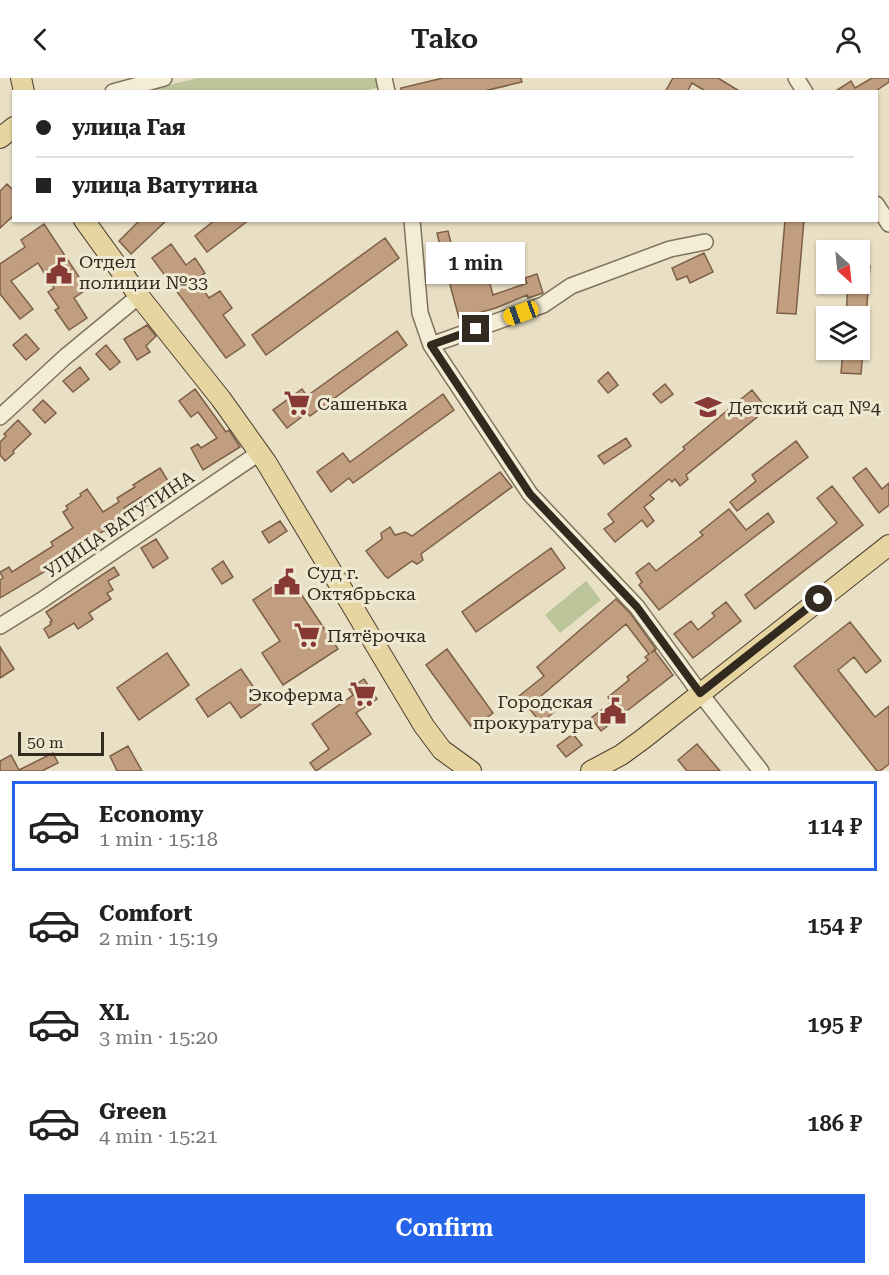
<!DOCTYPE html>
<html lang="en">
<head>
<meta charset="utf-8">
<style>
  body { margin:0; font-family:"Roboto Serif",serif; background:#f6f6f6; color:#222; height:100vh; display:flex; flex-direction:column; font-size:22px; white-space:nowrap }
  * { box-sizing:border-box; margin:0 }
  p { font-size:20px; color:#767676 }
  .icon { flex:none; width:33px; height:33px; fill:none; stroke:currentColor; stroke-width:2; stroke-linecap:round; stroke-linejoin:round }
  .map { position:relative; height:693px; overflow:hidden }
  .panel { display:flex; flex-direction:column; background:#fff; flex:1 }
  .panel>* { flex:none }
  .guide { position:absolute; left:12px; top:12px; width:866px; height:132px; border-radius:0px; box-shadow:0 2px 4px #0004; display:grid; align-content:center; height:132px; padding:0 24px; background:#fff }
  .needle { width:39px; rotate:153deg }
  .fabs { position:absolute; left:816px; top:162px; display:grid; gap:12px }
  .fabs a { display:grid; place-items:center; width:54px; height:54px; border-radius:0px; background:#fff; box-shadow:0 2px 4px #0004; font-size:30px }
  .scale { position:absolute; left:18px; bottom:15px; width:86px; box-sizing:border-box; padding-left:6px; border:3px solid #32291f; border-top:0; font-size:16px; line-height:21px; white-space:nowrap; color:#32291f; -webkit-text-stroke:4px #f0e9d2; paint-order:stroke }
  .end { position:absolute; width:27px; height:27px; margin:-14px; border:8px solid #32291f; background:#fff; box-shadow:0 0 0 3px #fff }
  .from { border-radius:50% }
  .bubble { position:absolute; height:42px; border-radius:0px; background:#fff; box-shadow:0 2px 4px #0004; font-size:20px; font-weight:600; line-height:42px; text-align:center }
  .car { position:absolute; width:18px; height:36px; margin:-18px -9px; border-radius:8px; box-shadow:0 0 4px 2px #0007; background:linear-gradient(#f5c518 24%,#345 0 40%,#f5c518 0 76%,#345 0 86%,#f5c518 0) }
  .guide b { display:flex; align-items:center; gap:21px; height:57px; font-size:22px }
  .guide b+b { border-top:2px solid #e0e0e0 }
  .guide i { width:15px; height:15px; background:#222 }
  ul { padding:10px 0 0; list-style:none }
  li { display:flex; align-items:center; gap:18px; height:90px; margin:0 12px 9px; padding:0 12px; border:3px solid transparent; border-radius:0px }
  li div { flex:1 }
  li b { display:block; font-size:22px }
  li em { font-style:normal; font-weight:600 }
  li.selected { border-color:#2563eb }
  li>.icon { width:54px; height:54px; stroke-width:1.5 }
  .action { display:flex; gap:12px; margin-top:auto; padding:12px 24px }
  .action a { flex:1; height:69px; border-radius:0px; background:#2563eb; color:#fff; font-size:24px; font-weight:600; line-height:69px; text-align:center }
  header { display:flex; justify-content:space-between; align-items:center; height:78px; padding:0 24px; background:#fff; font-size:27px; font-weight:600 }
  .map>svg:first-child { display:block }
</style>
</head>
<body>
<header><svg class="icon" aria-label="back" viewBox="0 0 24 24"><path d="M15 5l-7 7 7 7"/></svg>Tako<svg class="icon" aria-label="person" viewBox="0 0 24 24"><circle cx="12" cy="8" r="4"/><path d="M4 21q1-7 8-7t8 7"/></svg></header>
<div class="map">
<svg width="889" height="693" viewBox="0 0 889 693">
  <rect width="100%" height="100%" fill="#e8dfc4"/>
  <path fill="#bcc499" d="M198,0H378L380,9L360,14H141Z
    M586,503L601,522L560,555L545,537Z"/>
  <path fill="#c19e7f" stroke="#7c5f46" stroke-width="1.5" d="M443,0H521L522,4L480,14H401V10Z
    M673,0H718L741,14H707L692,5L687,14H665Z
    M872,0H889V4L874,14H834L851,3L855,10Z
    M7,106L14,113V137L0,150V113Z
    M140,142H167L131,176L119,163Z
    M215,142H249L207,174L195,158Z
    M785,142H804L796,236L777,235Z
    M44,146L87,211L74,220L87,240L69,252L55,232L59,230L48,214L54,210L38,185L11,203L33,231L20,241L0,216V186L25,169L21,162Z
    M448,153L452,169L441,172L437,155Z
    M385,160L399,180L266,277L252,257Z
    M171,166L186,187L195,180L205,195L196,202L209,220L220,213L232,230L223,237L245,267L226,280L152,180Z
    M704,175L713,194L690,205L687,198L677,202L672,190Z
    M482,177L493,217L527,205L525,200L537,196L543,215L528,220L527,217L496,230L459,240L449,203L475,196L471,180Z
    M860,187L870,188L866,238H846L848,206H860Z
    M147,247L156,258L146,268L150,274L137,282L124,261Z
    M397,253L407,267L310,338L307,335L287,350L273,332L302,311L307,318Z
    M26,256L39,271L26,282L13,267Z
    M106,267L120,284L110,292L96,276Z
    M843,272H863L861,296L841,295Z
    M80,289L89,301L73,314L63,303Z
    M608,294L618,307L608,315L598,303Z
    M665,306L673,316L661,325L653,316Z
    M195,311L226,354L229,352L240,369L203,392L191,370L198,366L201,370L217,360L198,334L191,339L179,323Z
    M752,312L767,331L686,397L688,401L680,408L675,401L672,404L669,401L650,417L654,421L644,429L654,443L647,449L642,442L615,464L604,451L614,444L608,436L685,371L683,369Z
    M443,316L454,332L353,405L349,400L331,414L317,394L343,375L350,384Z
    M43,322L56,335L45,345L33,332Z
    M18,342L31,356L13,373L14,375L5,383L0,377V364L6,358L4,356Z
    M626,360L631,368L604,386L598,378Z
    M796,363L808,379L737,433L730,424L756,403L752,397Z
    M160,390L173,411L146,428L141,419L124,430L129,438L113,448L116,452L108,457L105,452L52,485L54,488L0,520V502L3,500L0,494L9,489L12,494L53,468L51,464L73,450L63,434L68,431L66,428L81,418L80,416L87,411L103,434L119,424L117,420L135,409L133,407Z
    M866,390L882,411L889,405V427L879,435L853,400Z
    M500,394L512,409L421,476L423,482L417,486L412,483L388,500L385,498L366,473L382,461L381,455L390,449L395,457L405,454L412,458Z
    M832,408L863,447L755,531L745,517L837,445L817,420Z
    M729,431L746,452L768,435L774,444L659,532L639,507L642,504L636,495L649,485L656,493L703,457L700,454Z
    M280,443L287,453L269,465L262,454Z
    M156,461L168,480L153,490L141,470Z
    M551,470L565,490L476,554L462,534Z
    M223,483L233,499L222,506L212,491Z
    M114,489L119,497L108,503L113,512L107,515L111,521L89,535L93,541L78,551L74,545L49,560L44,551L51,546L50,544L52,543L46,534Z
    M289,498L338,571L283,607L262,575L280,563L253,522Z
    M616,521L630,535L656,571L651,575L654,572L673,597L601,653L591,640L612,624L608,619L629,602L627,599L648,582L645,579L649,576L626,546L541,618L554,634L541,645L519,618L544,598L537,589Z
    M726,524L741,543L693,580L674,556L691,543L698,552L715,538L712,535Z
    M850,544L881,583L866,595L854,579L838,592L875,639L889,628V686L880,693H877L794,588Z
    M0,569L14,591L0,600Z
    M447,571L493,635L472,650L426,587Z
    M167,575L189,607L139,642L117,610Z
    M241,591L264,624L241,640L230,624L208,639L196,621Z
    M364,601L377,621L356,635L371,656L316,693L310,685L329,671L312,646L353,617L349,611Z
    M573,656L582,667L566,679L557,668Z
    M697,666L720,693H687L678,682Z
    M128,668L142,693H117L110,678Z
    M53,675L58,685L42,693H0V683L11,677L19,692Z"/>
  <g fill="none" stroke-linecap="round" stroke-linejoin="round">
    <g stroke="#80725d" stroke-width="18">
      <path id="minor" d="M384,0L387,14
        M796,0L805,14
        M113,14L164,0
        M876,126L889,146
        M412,142L420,235L431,267L530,416L637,529L700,615L761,693
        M431,267L543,227L571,208L670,171L705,164
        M0,339L65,279L139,218
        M0,548L42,522L259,375"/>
    </g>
    <g stroke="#4e4030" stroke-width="22">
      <path id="major" d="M21,0L24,14
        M0,60L14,49
        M84,142L139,218L221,321L266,384L424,648L442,672L471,693
        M591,693L621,677L643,661L889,467"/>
    </g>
    <use href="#minor" stroke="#f4edd6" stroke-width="15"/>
    <use href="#major" stroke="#e6d5a0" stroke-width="20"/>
  </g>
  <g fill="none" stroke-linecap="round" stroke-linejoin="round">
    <path stroke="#32291f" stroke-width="8" d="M476,251L431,267L530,416L637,529L700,615L819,521"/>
  </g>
  <defs>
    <g id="civic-bare" transform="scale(2.07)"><path d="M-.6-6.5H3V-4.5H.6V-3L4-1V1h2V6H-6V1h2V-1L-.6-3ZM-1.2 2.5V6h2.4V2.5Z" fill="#873935" stroke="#f0e9d2" stroke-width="2.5" paint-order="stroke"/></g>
    <g id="supermarket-bare" transform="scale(2.07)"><path d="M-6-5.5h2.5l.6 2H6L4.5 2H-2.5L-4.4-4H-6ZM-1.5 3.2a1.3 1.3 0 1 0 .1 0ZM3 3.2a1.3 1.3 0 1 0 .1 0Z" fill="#873935" stroke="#f0e9d2" stroke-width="2.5" paint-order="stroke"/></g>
    <g id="school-bare" transform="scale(2.07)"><path d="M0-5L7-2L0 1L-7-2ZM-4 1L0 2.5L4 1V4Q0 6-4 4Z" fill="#873935" stroke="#f0e9d2" stroke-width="2.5" paint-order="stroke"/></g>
  </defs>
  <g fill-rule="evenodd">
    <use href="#civic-bare" x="59" y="193"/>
    <use href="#supermarket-bare" x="297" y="325"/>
    <use href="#school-bare" x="708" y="329"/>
    <use href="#civic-bare" x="287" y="504"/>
    <use href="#supermarket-bare" x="307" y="557"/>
    <use href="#supermarket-bare" x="363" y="616"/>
    <use href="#civic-bare" x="613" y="633"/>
  </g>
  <g text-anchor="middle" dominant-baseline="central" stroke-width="6" stroke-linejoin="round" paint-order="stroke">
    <g font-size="18" fill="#32291f" stroke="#f0e9d2" text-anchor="start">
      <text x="79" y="183">Отдел<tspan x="79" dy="21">полиции №33</tspan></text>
      <text x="317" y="325">Сашенька</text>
      <text x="728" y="329">Детский сад №4</text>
      <text x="307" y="494">Суд г.<tspan x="307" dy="21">Октябрьска</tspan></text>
      <text x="327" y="557">Пятёрочка</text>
      <text x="343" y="616" text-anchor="end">Экоферма</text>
      <text x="593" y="623" text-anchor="end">Городская<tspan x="593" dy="21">прокуратура</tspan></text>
    </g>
    <g font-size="18" fill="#32291f" stroke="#f0e9d2">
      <text transform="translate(119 446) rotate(-34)">УЛИЦА ВАТУТИНА</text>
    </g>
  </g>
</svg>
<div class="fabs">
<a><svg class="needle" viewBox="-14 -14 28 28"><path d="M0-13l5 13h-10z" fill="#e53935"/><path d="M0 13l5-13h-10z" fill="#767676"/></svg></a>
<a><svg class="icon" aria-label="layers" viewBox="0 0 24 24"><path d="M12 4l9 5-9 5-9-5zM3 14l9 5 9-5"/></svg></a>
</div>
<div class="scale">50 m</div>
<i class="end from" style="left:819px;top:521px"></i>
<i class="end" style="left:476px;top:251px"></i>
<div class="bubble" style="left:426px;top:164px;width:99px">1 min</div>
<i class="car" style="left:521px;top:235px;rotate:250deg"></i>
<div class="guide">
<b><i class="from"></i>улица Гая</b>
<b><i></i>улица Ватутина</b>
</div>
</div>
<section class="panel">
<ul>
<li class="selected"><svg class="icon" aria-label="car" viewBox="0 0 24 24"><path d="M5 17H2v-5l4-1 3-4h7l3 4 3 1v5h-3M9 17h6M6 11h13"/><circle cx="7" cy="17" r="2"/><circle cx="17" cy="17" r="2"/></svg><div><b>Economy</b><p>1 min · 15:18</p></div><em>114 ₽</em></li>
<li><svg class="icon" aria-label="car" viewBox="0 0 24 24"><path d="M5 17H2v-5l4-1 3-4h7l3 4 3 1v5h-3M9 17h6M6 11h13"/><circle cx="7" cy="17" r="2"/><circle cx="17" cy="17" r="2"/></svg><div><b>Comfort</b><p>2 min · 15:19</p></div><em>154 ₽</em></li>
<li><svg class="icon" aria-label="car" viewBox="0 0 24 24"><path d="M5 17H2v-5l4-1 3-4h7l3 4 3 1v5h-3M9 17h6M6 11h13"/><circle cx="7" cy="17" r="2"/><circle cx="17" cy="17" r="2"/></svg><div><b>XL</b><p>3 min · 15:20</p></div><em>195 ₽</em></li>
<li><svg class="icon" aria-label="car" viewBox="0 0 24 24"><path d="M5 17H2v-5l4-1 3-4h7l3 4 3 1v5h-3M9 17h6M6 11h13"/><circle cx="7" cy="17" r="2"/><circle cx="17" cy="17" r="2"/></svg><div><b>Green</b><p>4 min · 15:21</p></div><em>186 ₽</em></li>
</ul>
<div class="action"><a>Confirm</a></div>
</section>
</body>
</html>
